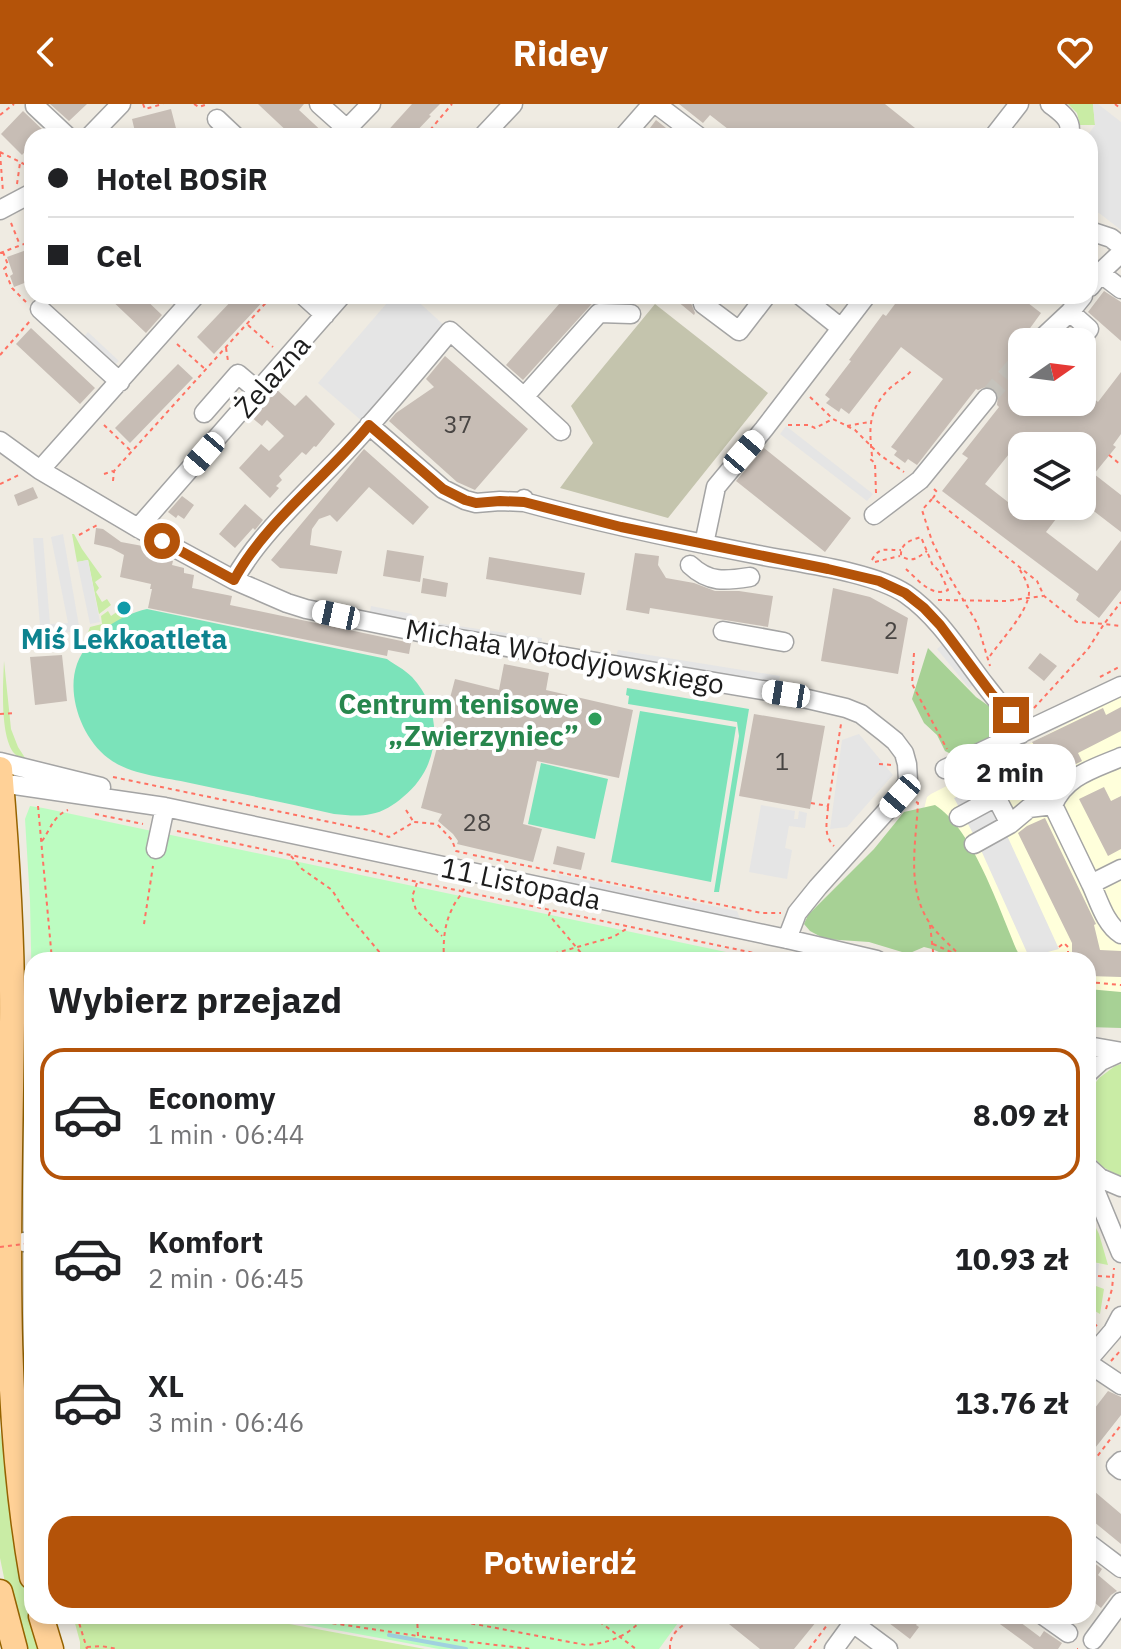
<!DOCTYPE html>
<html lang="pl">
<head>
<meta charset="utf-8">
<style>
  body { margin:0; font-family:"IBM Plex Sans",sans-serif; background:#f2f2f2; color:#202124; height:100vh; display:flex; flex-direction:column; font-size:30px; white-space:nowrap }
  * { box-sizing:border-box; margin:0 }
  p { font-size:26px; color:#757577 }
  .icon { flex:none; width:44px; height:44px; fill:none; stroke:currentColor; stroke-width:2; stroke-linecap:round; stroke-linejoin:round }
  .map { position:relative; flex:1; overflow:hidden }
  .sheet { position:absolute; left:24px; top:848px; width:1072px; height:672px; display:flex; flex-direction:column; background:#fff; border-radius:24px; box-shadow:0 4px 12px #0003 }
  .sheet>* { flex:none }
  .top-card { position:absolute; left:24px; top:24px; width:1074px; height:176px; border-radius:24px; box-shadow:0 4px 12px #0003; display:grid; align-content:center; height:176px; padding:0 24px; background:#fff }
  .needle { width:52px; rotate:76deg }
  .buttons { position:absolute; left:1008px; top:224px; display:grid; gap:16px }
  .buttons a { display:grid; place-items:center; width:88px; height:88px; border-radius:16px; background:#fff; box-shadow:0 4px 12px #0003; font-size:40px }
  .end { position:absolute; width:36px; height:36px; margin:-18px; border:10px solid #b45309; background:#fff; box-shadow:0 0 0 4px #fff }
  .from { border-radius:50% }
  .bubble { position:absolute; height:56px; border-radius:24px; background:#fff; box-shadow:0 4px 12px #0003; font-size:26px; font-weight:700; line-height:56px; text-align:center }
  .car { position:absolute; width:24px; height:48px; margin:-24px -12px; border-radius:10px; box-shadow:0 0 6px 2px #0007; background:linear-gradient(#fff 24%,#345 0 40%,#fff 0 76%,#345 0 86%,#fff 0) }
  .top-card b { display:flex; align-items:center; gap:28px; height:76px; font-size:30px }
  .top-card b+b { border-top:2px solid #e0e0e0 }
  .top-card i { width:20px; height:20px; background:#202124 }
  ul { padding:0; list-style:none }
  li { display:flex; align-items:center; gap:24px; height:132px; margin:0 16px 12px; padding:0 8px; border:4px solid transparent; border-radius:24px }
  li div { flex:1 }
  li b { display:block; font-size:30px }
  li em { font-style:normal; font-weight:700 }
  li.current { border-color:#b45309 }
  li>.icon { width:72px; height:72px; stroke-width:1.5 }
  h2 { padding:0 24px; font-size:36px; line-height:96px }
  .cta { display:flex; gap:16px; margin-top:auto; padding:16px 24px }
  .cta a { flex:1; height:92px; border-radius:24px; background:#b45309; color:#fff; font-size:32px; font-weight:700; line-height:92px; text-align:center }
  header { display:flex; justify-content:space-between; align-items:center; height:104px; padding:0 24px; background:#b45309; color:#fff; font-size:36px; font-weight:700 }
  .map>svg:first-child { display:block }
</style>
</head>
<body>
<header><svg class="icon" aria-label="back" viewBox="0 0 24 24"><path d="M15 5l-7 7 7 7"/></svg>Ridey<svg class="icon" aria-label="heart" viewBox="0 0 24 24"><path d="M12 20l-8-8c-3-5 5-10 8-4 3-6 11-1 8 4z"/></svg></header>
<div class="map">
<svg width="1121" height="1545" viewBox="0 0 1121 1545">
  <rect width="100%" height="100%" fill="#efebe2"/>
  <path fill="#ffffdb" d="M1121,591V923L1088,918V856H970L923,709L927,693L931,690L1029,640Z"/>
  <path fill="#c4c4ad" d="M655,200L768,289L668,414L560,384L593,339L571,302Z"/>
  <path fill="#c9eca5" d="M1068,0H1093L1095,21H1080L1077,9Z
    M72,430H74L82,445L102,473L95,478L99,484L96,488L102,498L107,495L111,501L99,510L88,456L77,458Z
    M124,503L130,510L96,533L89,541L86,534L90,523L102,520L101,512L108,507L111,512Z
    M4,557L11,625L18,643L29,660C23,656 17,653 13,648C0,629 3,580 4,557Z
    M1121,960V1073L1101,1062L1089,1046L1088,989L1099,974L1115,962Z
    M1091,1114L1099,1130L1108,1161L1088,1157V1116Z
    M1096,1182L1104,1185L1100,1210L1088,1203Z
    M0,1325C10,1400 22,1473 44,1545H23L7,1488L0,1454Z
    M73,1512H246L425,1545H80V1538Z"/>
  <path fill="#a7d195" d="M928,544L976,593L1013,619L1008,627L953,651L945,647L937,631L924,619L912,595Z
    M935,701C974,726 1000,808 1019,851L1026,856H957L932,845L924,843L910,849L902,848L869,838L825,835L810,827L804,820L808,811L874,745L904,708Z
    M1088,885L1121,888V924L1088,923Z"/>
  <path fill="#bcfcc1" d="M30,702L43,704L764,856H32V890L30,797L25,715Z
    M32,911V1257L31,1222L24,1212Z
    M260,1512H683L659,1545H439Z"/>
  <path fill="#7be3ba" d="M147,505L387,555C395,561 404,565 412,573C445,608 441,663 403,693C394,701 383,708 371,710C358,713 347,711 334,710C286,699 238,689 190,679C164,673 130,671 108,654C82,634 66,591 77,560C88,532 119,511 147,505Z
    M627,584L749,605L719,788H714L739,632L737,618L628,600L629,592L626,591Z
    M640,607L736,623L711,778L611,758Z
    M541,659L608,675L595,735L528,720Z"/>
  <path fill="#e5e5e5" d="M1093,0H1098L1121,18V126L1099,109H1090V32H1087L1095,21Z
    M393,192H412L445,222L363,318L318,279Z
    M88,228L119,257L112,263L82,235Z
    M786,322L873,390L867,397L780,330Z
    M63,430L79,522L78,527L46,531L43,530L40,522L33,434H43L50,520L68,519L51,433Z
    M88,456L100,518L90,520L77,458Z
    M371,502L412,510L409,521L369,513Z
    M437,519L542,534L541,542L436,527Z
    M944,539L976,579L969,584L937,545Z
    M618,546L780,572L778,583L615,556Z
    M859,630L893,671L847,723L830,725L842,636Z
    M997,676L1014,708L999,714L1059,845L1029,853L976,735L954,694Z
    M761,701L795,707L794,715H798L799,707L807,709L805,724L789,722L785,744L792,746L787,775L749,768Z
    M556,770L737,807L745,826L566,788Z
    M1088,1157L1099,1160L1096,1182L1088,1198Z"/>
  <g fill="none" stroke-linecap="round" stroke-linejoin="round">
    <path stroke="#a0d1df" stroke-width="4" d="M389,1531L466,1545"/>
  </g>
  <path fill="#c7bdb5" d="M50,0H87L69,17Z
    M258,0H304L299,6L327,32H292Z
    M412,0H440L429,11L431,12L412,32H383Z
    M679,0H885L915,24L909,32H737L710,11L703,19Z
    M171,5L178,32H136L132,15Z
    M23,7L45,28L41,32H32V40L22,51L1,30Z
    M656,16L676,32H644Z
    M32,144V176L14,183L10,172L13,170L7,153Z
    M1104,187L1121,198V237L1088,208Z
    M107,192H142L162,211L146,229Z
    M236,192H268L214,250L197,233Z
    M566,192H599L523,276L506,261Z
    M671,192H694L691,199L695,209L694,211Z
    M901,192H1019L1041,209L1028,227L1030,229L1026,238H1022V298H1082V285L1098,298L1121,268V330L1113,341L1116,343L1094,370L1121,391V428L1082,398V342H1039L1025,330L985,380L1013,402L1022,390V402H1066L1046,428L1097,467L1121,436V486L1099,514L1076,496L1079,490L942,387L968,354L962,350L999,303L997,301L998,291L994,284L988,282L978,286L976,285L917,361L908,355L905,359L894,351L897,347L891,343L943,275L901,243L849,310L841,304L839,308L826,299L830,295L825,291L851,257L849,256L883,210L886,212Z
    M31,224L95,284L80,300L16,240Z
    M445,252L528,325L475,386L457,378L389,317L396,309L434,283L426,275Z
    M178,260L193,274L130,339L115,324Z
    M276,285L295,302L306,291L335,320L316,343L314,342L306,351L302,348L279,372L282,376L276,382L279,384L270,394L239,364L261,340L269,347L284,332L267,316L262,322L251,313Z
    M764,344L851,414L825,448L736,377Z
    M364,345L429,403L413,421L369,383L337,418L330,411L319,415L312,425L310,441L342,447L337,470L280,464L271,456Z
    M33,383L38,394L18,402L14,391Z
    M182,392L194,401L184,415L178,411L176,414L168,408Z
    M245,400L263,416L255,426L253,424L235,444L219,430Z
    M96,424L103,425L121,438L148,443L152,445L151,448L163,451L162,454L173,457L172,461L184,464V469L194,471L192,484L232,492L230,501L411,539L409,550L388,546L387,552L148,504L152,485H150L151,480L120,473L124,451L111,444L94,440Z
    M387,446L424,452L420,478L383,472Z
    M635,449L659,452L658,461L666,474L694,479L715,487H739L773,492L768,523L650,504L649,510L626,506Z
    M489,453L585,469L581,491L486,475Z
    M423,474L448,479L446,493L421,489Z
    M833,484L870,493L908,514L898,570L821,557Z
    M1040,549L1057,562L1044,577L1028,564Z
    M62,551L67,597L35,601L30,553Z
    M504,560L549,569L546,586L633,606L619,674L537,657L523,720L542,725L533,758L457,740L458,737L453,730L438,717L442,710L421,704L455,575L499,586Z
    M1121,603V627L1078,649L1082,657L1070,663L1066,655L1036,670L1024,646L1034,641L1032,638L1103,604L1106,611Z
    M754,610L825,622L810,705L739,692Z
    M1009,660L1021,685L1010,690L998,666Z
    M1104,683L1111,697L1121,692V745L1108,752L1079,695Z
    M1045,714L1096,820L1094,821L1100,846L1121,847V873L1088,872V856H1072V839L1018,729L1027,722Z
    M557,742L585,749L581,766L553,760Z
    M1108,1287L1121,1293V1311L1088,1353V1313Z
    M1088,1382L1121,1410V1440L1088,1413Z
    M1088,1454L1102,1465L1098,1471L1117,1487L1111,1491L1101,1504L1088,1493Z
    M719,1512H821L794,1545H760Z
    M895,1512H922L916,1521L919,1523L910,1535L889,1519Z
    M989,1512H1012L1040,1533L1044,1527L1062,1539L1058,1545H1034Z"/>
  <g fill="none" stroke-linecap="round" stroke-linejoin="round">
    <path stroke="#c5c2bb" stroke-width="18" stroke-dasharray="18 9" stroke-linecap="butt" d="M987,294L1022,254"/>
    <g stroke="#a4a4a4" stroke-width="21">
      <path id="minor" d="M35,0V2L67,32
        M319,0L347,25
        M656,0L698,32
        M1050,0C1060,8 1075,17 1068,32
        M217,15L235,32
        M90,32L121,0
        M340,32L371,0
        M483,32L513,0
        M624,32L652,0
        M994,32L1019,0
        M0,106L32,89
        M1090,127L1111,134L1121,142
        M1100,169L1121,185
        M1090,183L1104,165L1121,149
        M304,192L325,211
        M801,192L841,224
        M703,200L739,227L766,192
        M40,205L120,278
        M1070,208L1089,225L1079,238
        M1038,238L1070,208L1083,192
        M524,293L561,327
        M204,309L238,270L258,287
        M369,321L443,385L465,396L476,399L500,397L524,398
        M0,337L40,366L138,424L234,476L287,499L306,505L424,529L786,590L846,604L861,610L884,628L895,637L904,649L907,660L908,677L900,692L818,783L797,809L787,835
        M40,366L195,192
        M524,395V398C600,419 677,435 754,450C797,459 872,467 906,490C939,513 961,550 985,581C998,598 1011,612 1021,630
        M874,411L920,376L987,294
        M138,424L341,192
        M704,440L716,383L764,325L866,192
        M690,461C709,479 725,477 750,473
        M234,476C259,430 309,386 346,347C382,309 416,268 450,227L524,293L599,209L631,210
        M723,527L784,538
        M1121,653C1094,665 1066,671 1053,701L1091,780L1121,765
        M0,658L101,683
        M945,665L1121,582
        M0,679L165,703L787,835L877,856
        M959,713L996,693L1010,720
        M974,740L1010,720L1029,704L1053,701
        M156,745L165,703
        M1091,780C1099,797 1105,820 1121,830
        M1088,942L1121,948
        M1088,969L1101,957L1121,948
        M1088,1063L1100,1074L1121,1083
        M1088,1066L1092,1079L1121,1149
        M23,1138H32
        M1088,1256L1113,1227L1121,1212
        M1088,1259L1121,1281
        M1121,1357L1116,1362L1121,1366
        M1088,1439L1121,1464
        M1044,1512L1068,1529
        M853,1519L888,1545
        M1093,1536L1121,1498
        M834,1545L858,1512"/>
    </g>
    <g stroke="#966300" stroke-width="27">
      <path id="major" d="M0,665C7,749 13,834 12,919C10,1104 0,1291 32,1473
        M0,1488L15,1545
        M41,1512L51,1545"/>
    </g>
    <path stroke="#ff7263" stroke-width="2" stroke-dasharray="4 4" stroke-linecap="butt" d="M143,0L145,5L163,0
      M194,0L199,3L205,1
      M1115,0L1121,5
      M0,11L14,0
      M425,32L452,0
      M0,48L32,64
      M0,49L3,88
      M17,80L20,59
      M11,119L20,141
      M3,148L8,161L4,165L12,184L26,198
      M0,149L32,137
      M899,192L906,197
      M248,221L273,243
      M177,240L205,265
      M226,244L228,257
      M0,251L30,217
      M810,293L833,315L855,326L880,351L904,368
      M104,321L131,347
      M788,321H809L815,324L831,316
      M847,322L869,318
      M1109,351L1121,361
      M104,370L113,367
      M113,377L114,367L272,192
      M0,380L21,370
      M934,385L937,388L933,394L1037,477L1044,492L1077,518L1104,520L1121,498
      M876,389L875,359L870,355L872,352C869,323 868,306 890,284C897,278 905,274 911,267
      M932,395L922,406L932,437L949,472L977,519L990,562
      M79,431L99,420
      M872,456C880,441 887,447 901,446
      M875,458L900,452
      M906,465C917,475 932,494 948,486C944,478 941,466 933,462L921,433C911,436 900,439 901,452C913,459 917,454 927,447
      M938,496L1006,497L1043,492
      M914,549L912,580L947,645
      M990,552C1001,536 1028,508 1029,489C1029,480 1023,472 1019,464
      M1100,573L1121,562
      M1034,604L1088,545L1104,520L1121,522
      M0,610L15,609
      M879,660L892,661
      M113,673L373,727L389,733L414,718L437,720L452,736L456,747L469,750
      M916,698L918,699C916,739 906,783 929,818C938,832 953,843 964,856
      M811,699L828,702L841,620
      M38,702L52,856
      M828,703C827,718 823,731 834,742
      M406,706L413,717
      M95,710L143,720
      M177,727L787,856
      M42,737C50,726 54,711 68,706
      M473,751L762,809H781
      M291,752L302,765L332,786L345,807L386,856
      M417,779L412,793L416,806L442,832
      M550,808L549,811L587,856
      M144,820L153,762
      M930,821L934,856
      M933,840L960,852
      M1059,843L1064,839L1068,843V856
      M444,856C443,838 444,821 452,805C455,797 462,791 465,782
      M531,856L613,833L628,824
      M1088,878L1121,881
      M1098,1172L1113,1173
      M1106,1205L1112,1185L1114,1164
      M1088,1215L1097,1222
      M1111,1257L1121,1246
      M1093,1358L1121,1321
      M77,1512L87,1545
      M285,1512L418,1532
      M417,1512L418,1532L531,1545
      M432,1512L586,1541C610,1539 629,1532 645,1512
      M536,1512H565L600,1518L636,1545
      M87,1543L101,1542L117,1545
      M670,1545C669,1527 684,1522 695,1512
      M809,1545L834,1512
      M1077,1545H1078"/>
    <use href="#minor" stroke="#fff" stroke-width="18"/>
    <use href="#major" stroke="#ffd197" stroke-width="24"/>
    <path stroke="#ff7263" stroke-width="2" stroke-dasharray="4 4" stroke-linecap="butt" d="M0,1143L32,1139V1128"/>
  </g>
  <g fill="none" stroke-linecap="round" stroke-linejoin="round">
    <path stroke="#b45309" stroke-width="10" d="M162,437L234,476C265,418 327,373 369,321L443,385L465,396L476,399L500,397L524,398L621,423L828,465L879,477L905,489L924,504L940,521L991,589L1011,611"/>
  </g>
  <circle fill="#0f9aa8" stroke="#fff" stroke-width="3" cx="124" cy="504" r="8"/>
  <circle fill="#2e9e5b" stroke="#fff" stroke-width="3" cx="595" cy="615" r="8"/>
  <g text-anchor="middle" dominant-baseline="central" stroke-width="8" stroke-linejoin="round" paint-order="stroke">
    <g font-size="24" fill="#484543">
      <text x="458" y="320">37</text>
      <text x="891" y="526">2</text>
      <text x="782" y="657">1</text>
      <text x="477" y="718">28</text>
    </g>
    <g font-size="28" fill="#1d1d1d" stroke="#fff">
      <text transform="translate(272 272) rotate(-49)">Żelazna</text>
      <text transform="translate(565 552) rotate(10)">Michała Wołodyjowskiego</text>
      <text transform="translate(521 779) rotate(12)">11 Listopada</text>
    </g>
    <g font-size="28" font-weight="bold" fill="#0d838f" stroke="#fff">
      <text x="124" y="534">Miś Lekkoatleta</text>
    </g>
    <g font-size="28" font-weight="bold" fill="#27864d" stroke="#fff" text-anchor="end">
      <text x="579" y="599">Centrum tenisowe<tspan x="579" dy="32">„Zwierzyniec”</tspan></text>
    </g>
  </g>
</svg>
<div class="buttons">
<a><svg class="needle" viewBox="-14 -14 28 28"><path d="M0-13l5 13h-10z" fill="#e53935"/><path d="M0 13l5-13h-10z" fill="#757577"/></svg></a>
<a><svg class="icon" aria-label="layers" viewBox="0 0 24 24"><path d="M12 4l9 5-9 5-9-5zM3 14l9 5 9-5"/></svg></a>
</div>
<i class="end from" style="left:162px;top:437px"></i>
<i class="end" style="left:1011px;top:611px"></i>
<div class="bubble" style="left:944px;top:640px;width:132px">2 min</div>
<i class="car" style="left:744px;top:348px;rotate:41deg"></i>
<i class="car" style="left:204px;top:350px;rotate:221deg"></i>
<i class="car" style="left:336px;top:511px;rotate:282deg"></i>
<i class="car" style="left:786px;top:590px;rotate:279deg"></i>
<i class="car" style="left:900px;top:692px;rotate:221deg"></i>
<div class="top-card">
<b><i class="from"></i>Hotel BOSiR</b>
<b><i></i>Cel</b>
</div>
<section class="sheet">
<h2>Wybierz przejazd</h2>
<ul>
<li class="current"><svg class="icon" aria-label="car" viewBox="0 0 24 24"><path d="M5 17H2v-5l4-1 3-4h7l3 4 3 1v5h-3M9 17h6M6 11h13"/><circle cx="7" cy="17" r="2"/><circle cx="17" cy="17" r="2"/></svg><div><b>Economy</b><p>1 min · 06:44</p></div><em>8.09 zł</em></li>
<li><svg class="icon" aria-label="car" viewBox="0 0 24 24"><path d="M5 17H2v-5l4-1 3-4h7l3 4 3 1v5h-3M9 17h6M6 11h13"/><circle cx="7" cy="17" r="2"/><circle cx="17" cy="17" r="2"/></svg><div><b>Komfort</b><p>2 min · 06:45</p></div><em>10.93 zł</em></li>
<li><svg class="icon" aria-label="car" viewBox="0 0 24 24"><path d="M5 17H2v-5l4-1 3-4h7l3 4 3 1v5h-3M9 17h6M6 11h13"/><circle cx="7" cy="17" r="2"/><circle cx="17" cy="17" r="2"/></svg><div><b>XL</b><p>3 min · 06:46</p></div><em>13.76 zł</em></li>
</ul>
<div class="cta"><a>Potwierdź</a></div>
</section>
</div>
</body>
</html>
